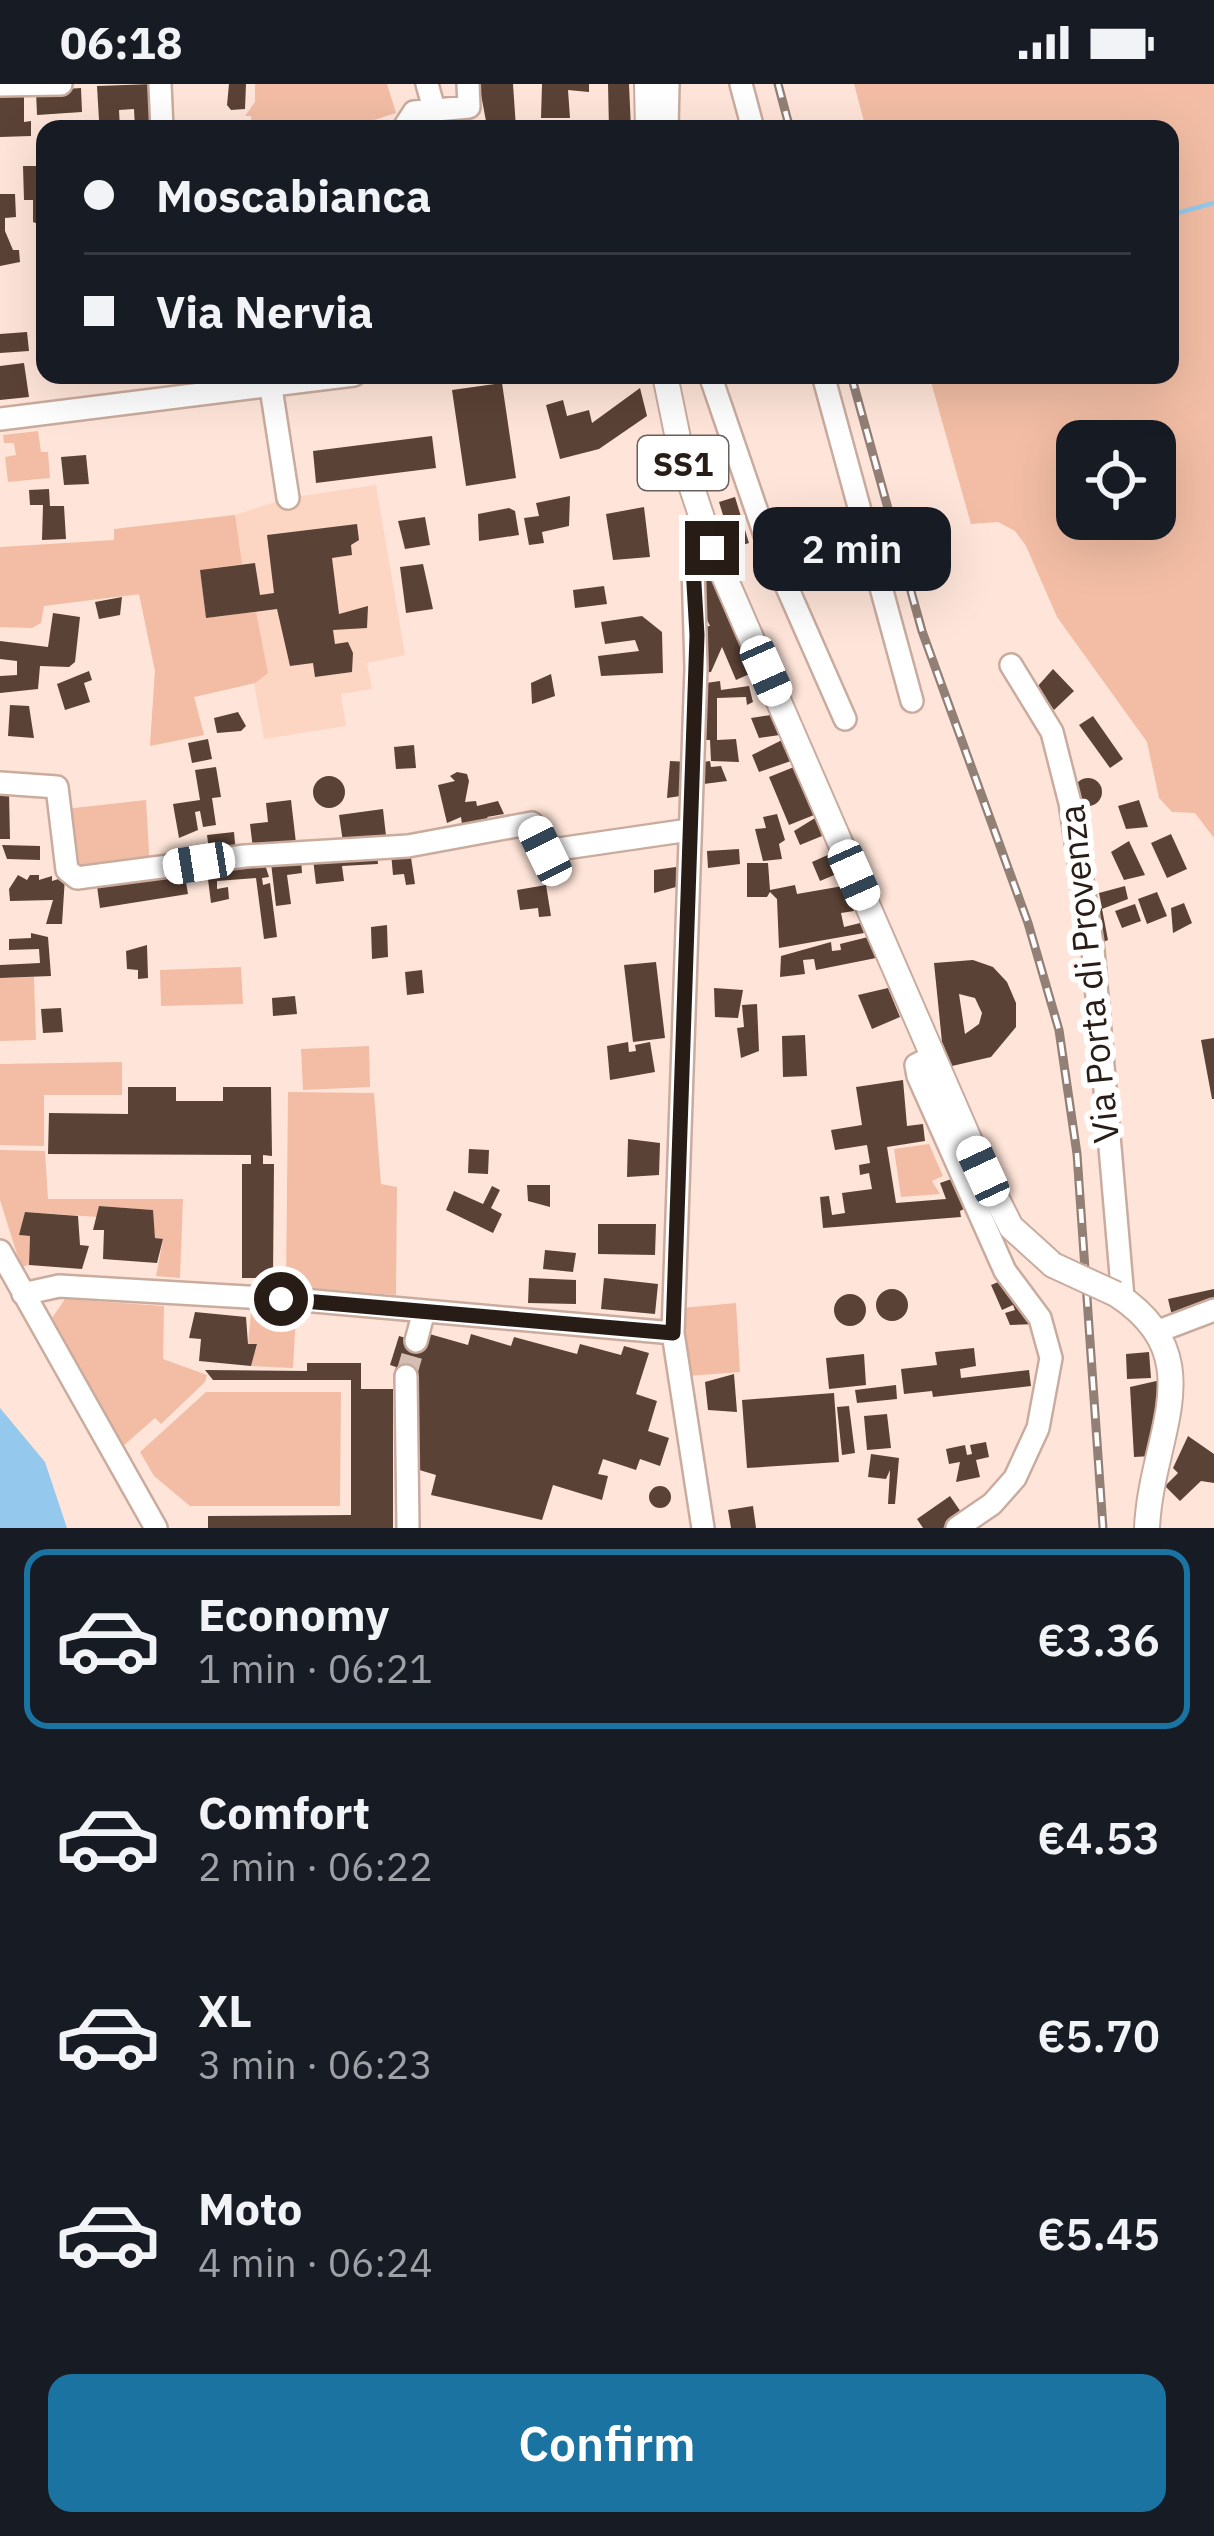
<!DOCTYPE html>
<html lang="en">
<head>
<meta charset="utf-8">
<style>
  body { margin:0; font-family:"IBM Plex Sans",sans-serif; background:#242831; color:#f1f3f6; height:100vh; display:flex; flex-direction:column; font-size:45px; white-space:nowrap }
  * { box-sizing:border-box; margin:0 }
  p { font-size:39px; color:#9ea1a6 }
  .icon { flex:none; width:66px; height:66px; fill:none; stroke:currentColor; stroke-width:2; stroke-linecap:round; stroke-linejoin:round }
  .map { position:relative; height:1444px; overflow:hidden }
  .details { display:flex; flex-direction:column; background:#171b24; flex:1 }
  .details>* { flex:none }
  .banner { position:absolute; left:36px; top:36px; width:1143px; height:264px; border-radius:24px; box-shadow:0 12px 48px #0002; display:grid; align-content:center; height:264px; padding:0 48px; background:#171b24 }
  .buttons { position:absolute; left:1056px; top:336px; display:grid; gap:24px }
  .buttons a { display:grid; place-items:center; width:120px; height:120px; border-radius:24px; background:#171b24; box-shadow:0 12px 48px #0002; font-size:60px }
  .end { position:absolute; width:54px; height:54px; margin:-27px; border:15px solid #281c17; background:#fff; box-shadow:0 0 0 6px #fff }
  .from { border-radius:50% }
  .bubble { position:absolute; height:84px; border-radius:24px; background:#171b24; box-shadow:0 12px 48px #0002; font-size:39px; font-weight:600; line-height:84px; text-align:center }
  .car { position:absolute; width:36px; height:72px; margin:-36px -18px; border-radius:15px; box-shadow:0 0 9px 3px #0007; background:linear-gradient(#fff 24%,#345 0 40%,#fff 0 76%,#345 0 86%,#fff 0) }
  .banner b { display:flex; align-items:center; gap:42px; height:114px; font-size:45px }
  .banner b+b { border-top:3px solid #363941 }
  .banner i { width:30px; height:30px; background:#f1f3f6 }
  ul { padding:21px 0 0; list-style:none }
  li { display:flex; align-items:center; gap:36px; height:180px; margin:0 24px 18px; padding:0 24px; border:6px solid transparent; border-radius:24px }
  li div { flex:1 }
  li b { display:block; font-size:45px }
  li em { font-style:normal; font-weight:600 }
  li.selected { border-color:#1b73a2 }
  li>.icon { width:108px; height:108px; stroke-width:1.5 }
  .cta { display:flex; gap:24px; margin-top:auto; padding:24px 48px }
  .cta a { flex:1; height:138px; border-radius:24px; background:#1b73a2; color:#fff; font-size:48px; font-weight:600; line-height:138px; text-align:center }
  .status { display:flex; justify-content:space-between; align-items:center; height:84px; padding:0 60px; background:#171b24; direction:ltr }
  .status svg { height:33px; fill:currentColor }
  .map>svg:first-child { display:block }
</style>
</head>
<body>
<div class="status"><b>06:18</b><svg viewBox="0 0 49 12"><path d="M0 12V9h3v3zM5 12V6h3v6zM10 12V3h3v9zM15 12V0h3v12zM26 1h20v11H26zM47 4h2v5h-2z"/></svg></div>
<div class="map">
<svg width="1214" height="1444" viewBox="0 0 1214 1444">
  <rect width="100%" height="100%" fill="#ffe5d9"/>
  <path fill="#fcd5c3" d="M376,401L405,571L367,579L372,605L341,610L346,642L264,655L254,599L194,613L204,651L150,662L155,587L140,511L118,513L114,445L235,431L288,414Z"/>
  <path fill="#f2bda4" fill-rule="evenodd" d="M255,0H387L396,29L346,45H252L251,32H245L255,18Z
    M854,0H1214V754L1195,729L1172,728L1159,714L1147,658L1057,533L1026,462L1015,447L998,438L971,440L929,291H1170V45H866ZM1077,357H1155V435H1077Z
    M38,347L41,368H48L50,394L8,398L5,373L16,371L14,359H4L3,351Z
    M235,431L242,480L200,486L206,534L256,528L268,589L255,599L194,613L204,651L150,662L155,587L139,510L44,522L41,539L32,544L0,543V463L114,456V445Z
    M146,716L150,784L74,788L65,725Z
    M241,883L243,920L161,922L160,886Z
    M34,893L36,956L0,957V894Z
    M369,962L370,1003L303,1006L301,965Z
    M122,978V1011H44V1062L0,1061V980Z
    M288,1008L374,1009L381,1100L397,1103L396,1211L286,1202Z
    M929,1060L943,1092L932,1097L940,1110L901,1113L894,1065Z
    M0,1066L45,1067L48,1115H183L180,1194L156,1192L163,1156L155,1154L152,1126L100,1122L98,1133L25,1128L20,1151L30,1152L29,1181L21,1183L0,1116Z
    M65,1215L164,1222L163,1275L207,1291L205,1298L161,1340L155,1334L123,1362L52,1234Z
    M736,1219L740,1288L688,1292L682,1224Z
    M251,1228L296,1231L293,1284L251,1282L257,1261L248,1260Z
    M206,1308H341L340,1422H190L154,1392L140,1368Z"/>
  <path fill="#94c9ed" d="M0,1324L45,1378L67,1444H0Z"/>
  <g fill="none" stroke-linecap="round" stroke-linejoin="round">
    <path stroke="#94c9ed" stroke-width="4.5" d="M1170,131L1214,119"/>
  </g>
  <path fill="#5b4236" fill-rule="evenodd" d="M153,0L149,45H135L134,25L119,26L120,45H107L99,36L97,2Z
    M229,0H246L245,25L231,26L227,21Z
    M479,0H513L516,44L494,45L486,37Z
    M542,0H589V8L568,6L570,34H541Z
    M608,0H629L631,45H609Z
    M81,4L82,28L37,31L36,7Z
    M24,12V38L31,37V52L0,53V13Z
    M23,82H44L45,143L33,138V116H24Z
    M0,110H15L16,133L5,134V147L13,166H19L20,178L0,182Z
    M27,248L29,267L0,269V250Z
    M24,279L29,313L0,316V282Z
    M502,299L516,394L466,402L452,306Z
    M640,304L647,332L599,365L560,375L546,321L563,316L567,332L589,326L592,339Z
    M432,352L436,384L316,399L313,367Z
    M86,371L89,400L64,401L61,373Z
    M49,405L50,422H64L66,455L42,456L43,421H30L29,406Z
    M570,412L569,442L542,448L544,459L529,461L524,434L539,432L536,419Z
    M735,413L749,459L733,464L719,418Z
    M644,423L650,473L613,476L606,430Z
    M509,424L515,427L519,451L479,457L478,430Z
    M425,433L430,461L405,465L398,437Z
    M357,440L359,456L351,461L352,471L332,474L339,530L368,522L367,544L333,546L335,560L348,558L353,569L352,588L315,593L313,579L290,582L277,525L206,534L200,486L255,479L260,511L274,509L267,451Z
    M705,478L754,588L736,596L722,563L711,588L700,589L701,543L710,542L701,523L697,481Z
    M423,480L433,525L406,529L400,483Z
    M604,502L607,520L575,524L573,506Z
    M122,513L120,531L99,535L95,518Z
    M53,529L80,533L75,578L69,583L40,582L38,605L0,609V592L17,591V577L0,575V557L48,563Z
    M642,532L662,548L663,589L601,592L598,572L639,567L635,556L605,560L601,538Z
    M1053,585L1074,607L1054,626L1037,603Z
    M89,587L92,596L84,599L90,618L65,626L57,600Z
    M551,590L555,612L532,620L531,599Z
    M720,597L721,606L749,602L753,618L747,621L746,613L717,614V656L736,655L739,678L711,677L710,656H699V600Z
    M10,621L29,622L34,654L8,652Z
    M238,628L246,642L241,647L217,649L214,634Z
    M771,631L780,651L759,654L751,634Z
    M1093,632L1123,675L1110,684L1079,641Z
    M208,655L212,675L192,679L188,659Z
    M782,656L791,677L759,688L752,671Z
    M414,661L416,684L396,685L394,663Z
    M670,677L689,678L687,711L667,714Z
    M710,677L711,683L721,682L727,697L696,701L697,679Z
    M216,683L221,713L212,714L216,741L203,743L200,727L195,728L198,746L179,754L173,720L200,716L195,686Z
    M794,683L814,731L789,741L769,693Z
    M457,688L467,690L469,697L465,718L476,717L477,722L498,717L504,730L487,733L493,740L462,741L461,733L447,739L438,701L455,697L450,692Z
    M313 708a16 16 0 1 1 32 0a16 16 0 1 1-32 0Z
    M1074 708a14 14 0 1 1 28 0a14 14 0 1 1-28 0Z
    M0,703L9,708L10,755H0Z
    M291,716L296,759L253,765L250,740L268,738L266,719Z
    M1139,716L1148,743L1126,745L1118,722Z
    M383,725L386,752L343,758L339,731Z
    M777,730L785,756L779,760L782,775L763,777L755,745L766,744L763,733Z
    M815,734L822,752L800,761L794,747Z
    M234,748L236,771L210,773L207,751Z
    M1171,750L1187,785L1167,794L1151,759Z
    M1129,757L1145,791L1124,796L1111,768Z
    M2,761L40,762V776L7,775Z
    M739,765L740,780L708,784L707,767Z
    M410,767L415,800L406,801L404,790L393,791L391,769Z
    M377,768L378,780L342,782L344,797L316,800L313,775Z
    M830,770L839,789L820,797L812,778Z
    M263,774L269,793L262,794L263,801L270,799L277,853L264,855L256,794L217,797V805L228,803L229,815L211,819L206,780Z
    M301,775L302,789L287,791L291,820L276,822L271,779Z
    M747,779H768L770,806L795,801L797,810L843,802L854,827L841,829L844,843L860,839L864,849L779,864L777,815L770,808L767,813H747Z
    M196,782L197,790L185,792L188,810L100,824L97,802Z
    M676,783V803L654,809V786Z
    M18,791L27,796L30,791H39V796L52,792V797L65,793L62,840H46L53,816L10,817L9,805Z
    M546,801L551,832L539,833L538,824L520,826L517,806Z
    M1125,802L1128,815L1102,825L1108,856L1096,861L1092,827L1102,824L1099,809Z
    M1157,808L1167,832L1147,840L1138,815Z
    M1184,819L1192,839L1173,849L1171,824Z
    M1135,820L1141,837L1122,844L1115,827Z
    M387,841L388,873L372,875L371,843Z
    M31,849L48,853L51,892L0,894V881L40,879L39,865L9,866V855L31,854Z
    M868,853L876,874L816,886L814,875L803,876L805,890L780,893L781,872L831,858L832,867L841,866L840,860Z
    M147,861L148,894L138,895V886L127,885L126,867Z
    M973,876L993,883L1007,898L1016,919V943L991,973L952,982L942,958L934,879ZM959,910L975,914L982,929L979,940L965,950Z
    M656,878L665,954L633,958L624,881Z
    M422,886L424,909L407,911L405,888Z
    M714,904L743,906L738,934L715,933Z
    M888,904L900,933L872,945L858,911Z
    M295,912L297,930L273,932L272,914Z
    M757,920L759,967L741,974L737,944L744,943L742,921Z
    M61,924L63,948L43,949L41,925Z
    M805,951L807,992L783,993L782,952Z
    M1214,954V1015H1212L1201,956Z
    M628,958L629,968L636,967L635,961L650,958L655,988L610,996L607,962Z
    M903,996L907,1042L923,1040L925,1057L887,1063L896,1119L946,1115L940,1099L960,1092L972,1121L960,1127L961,1133L823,1144L820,1113L829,1112L832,1131L845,1129L842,1109L872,1105L869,1089L860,1091L859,1081L870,1079L867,1061L835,1066L831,1046L862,1041L856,1003Z
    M128,1003H176V1017H223V1003H271L272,1072L263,1071V1080H274L273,1194H242V1080H251V1071L48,1070L49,1029L128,1030Z
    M628,1055L660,1059L659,1091L627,1093Z
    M469,1065L489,1066L488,1090L468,1089Z
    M527,1101H550V1123L528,1117Z
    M492,1102L500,1106L491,1124L502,1130L493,1149L446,1126L454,1107L483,1120Z
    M99,1122L153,1126L155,1154L163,1155L157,1179L103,1175L104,1146H93Z
    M25,1128L78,1132L80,1161L89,1162L82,1185L29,1181L30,1152L19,1151Z
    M598,1140H656L655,1171L598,1170Z
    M545,1166L576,1169L573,1188L543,1185Z
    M529,1194L576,1196V1220L528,1219Z
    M604,1194L658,1200L655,1230L601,1225Z
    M1003,1196L1013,1217L1022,1214L1036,1240L1010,1241L1005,1229L1015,1226L1013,1221L1002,1226L991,1201Z
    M1214,1205V1223L1172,1232L1168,1215Z
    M876 1221a16 16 0 1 1 32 0a16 16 0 1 1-32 0Z
    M834 1226a16 16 0 1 1 32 0a16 16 0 1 1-32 0Z
    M195,1228L246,1233L248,1260H257L251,1282L199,1277L201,1255L189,1254Z
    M426,1249L468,1261L471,1250L511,1262L514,1253L577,1270L580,1260L621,1271L624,1262L649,1269L636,1310L657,1317L648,1347L669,1354L660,1382L640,1375L636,1386L603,1375L598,1390L608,1392L602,1416L553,1401L542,1436L431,1411L436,1391L416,1385L413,1294L394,1289L396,1283L390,1281L399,1252L423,1259Z
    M974,1264L976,1282L960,1285L961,1294L1029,1286L1031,1302L933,1313L932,1307L904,1310L901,1285L937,1281L935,1268Z
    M1149,1268L1151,1294L1127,1295L1126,1270Z
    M864,1270L866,1301L829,1305L826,1274Z
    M307,1279H361V1305H393V1444H208V1432L351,1431V1296H213L205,1286L307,1287Z
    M734,1290L737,1328L708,1326L705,1298Z
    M1165,1295L1160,1352L1150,1353L1152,1372L1134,1373L1130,1303Z
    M896,1301L897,1315L857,1319L855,1306Z
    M834,1309L839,1378L747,1384L742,1316Z
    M849,1322L855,1369L842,1371L837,1323Z
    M887,1330L891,1364L867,1366L864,1332Z
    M1188,1352L1214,1370V1399L1201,1397L1180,1417L1165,1402L1178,1389L1173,1384Z
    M986,1358L989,1373L976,1376L980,1393L956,1398L960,1378L949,1380L946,1365L965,1361L967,1371L972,1370L970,1361Z
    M871,1370L899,1374L895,1420H888L890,1386L886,1395L868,1393Z
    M649 1413a11 11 0 1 1 22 0a11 11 0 1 1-22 0Z
    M950,1412L963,1431L943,1444H923L917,1435Z
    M753,1422L756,1444H731L728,1426Z"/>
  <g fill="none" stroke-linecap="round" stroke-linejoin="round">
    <path stroke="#d4bdb2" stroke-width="21" stroke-dasharray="21 10" stroke-linecap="butt" d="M406,1292L416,1257"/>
    <g stroke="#caac9e" stroke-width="26">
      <path id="minor" d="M160,0L162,45
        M427,0L434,25
        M741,0L753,45
        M0,1L61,0
        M403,45L414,28L469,23L468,0
        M667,45L668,0
        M269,291L288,414
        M710,291L768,460L845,635
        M823,291L912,617
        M0,335L354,291
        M1011,581L1052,648L1070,719L1093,866L1123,1214
        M0,699L57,703L67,786L77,794L245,772L408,762L532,739L545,767L689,746
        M932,973L916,981L918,992L1005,1187L1040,1234L1051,1274L1038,1344L1015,1394L992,1420L957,1444
        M0,1167L156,1444
        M23,1210L59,1202L314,1217L673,1249
        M1164,1245L1214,1226
        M416,1257L424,1227
        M406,1292L408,1444
        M703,1444L673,1249L696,584L693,483L699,471L712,464"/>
    </g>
    <g stroke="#caac9e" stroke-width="28">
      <path id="major" d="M647,0L648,45
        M665,291L682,374L712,464L983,1087L1011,1143L1053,1181
        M1116,1210C1214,1274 1151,1350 1147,1444"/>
    </g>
    <use href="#minor" stroke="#fff" stroke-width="21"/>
    <use href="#major" stroke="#fff" stroke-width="24"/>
    <g stroke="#927f76" stroke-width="9">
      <path id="rail" d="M778,0L790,45
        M851,291L922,547L1028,839L1059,946L1077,1070L1103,1444"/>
    </g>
    <use href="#rail" stroke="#fff" stroke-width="4.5" stroke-dasharray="14" stroke-linecap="butt"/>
    <g stroke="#caac9e" stroke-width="28" stroke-linecap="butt">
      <path id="major-bridge" d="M1053,1181L1116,1210"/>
    </g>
    <use href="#major-bridge" stroke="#fff" stroke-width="24"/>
  </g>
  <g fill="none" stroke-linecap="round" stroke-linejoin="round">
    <path stroke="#281c17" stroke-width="15" d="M281,1215L673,1249L697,551L693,483L699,471L712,464"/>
  </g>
  <g text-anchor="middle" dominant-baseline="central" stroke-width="12" stroke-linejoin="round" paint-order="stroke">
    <rect fill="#fff" stroke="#68605d" stroke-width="3" x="638" y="352" width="90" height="54" rx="9"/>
    <g font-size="33" font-weight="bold" fill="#281c17">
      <text x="683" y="379">SS1</text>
    </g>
    <g font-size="36" fill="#281c17" stroke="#fff">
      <text transform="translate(1088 890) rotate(-96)">Via Porta di Provenza</text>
    </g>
  </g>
</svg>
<div class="buttons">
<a><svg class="icon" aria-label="locate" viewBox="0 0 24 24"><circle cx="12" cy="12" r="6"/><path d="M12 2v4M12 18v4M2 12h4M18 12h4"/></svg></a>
</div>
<i class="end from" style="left:281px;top:1215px"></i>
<i class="end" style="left:712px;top:464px"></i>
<div class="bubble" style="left:753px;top:423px;width:198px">2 min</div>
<i class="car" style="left:766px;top:587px;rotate:156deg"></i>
<i class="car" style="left:545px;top:767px;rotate:334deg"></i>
<i class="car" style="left:199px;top:779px;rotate:261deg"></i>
<i class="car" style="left:854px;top:791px;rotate:156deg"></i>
<i class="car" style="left:983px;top:1087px;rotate:335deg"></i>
<div class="banner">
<b><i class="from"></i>Moscabianca</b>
<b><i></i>Via Nervia</b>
</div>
</div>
<section class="details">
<ul>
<li class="selected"><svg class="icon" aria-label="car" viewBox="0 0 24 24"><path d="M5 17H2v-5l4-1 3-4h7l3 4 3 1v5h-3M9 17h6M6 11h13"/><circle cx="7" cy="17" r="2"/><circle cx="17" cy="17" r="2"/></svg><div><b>Economy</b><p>1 min · 06:21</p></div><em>€3.36</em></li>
<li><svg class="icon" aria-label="car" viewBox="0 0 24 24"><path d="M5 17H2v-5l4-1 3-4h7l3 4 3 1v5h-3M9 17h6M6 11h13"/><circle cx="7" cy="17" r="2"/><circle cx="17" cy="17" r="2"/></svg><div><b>Comfort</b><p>2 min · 06:22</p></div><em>€4.53</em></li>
<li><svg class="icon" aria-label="car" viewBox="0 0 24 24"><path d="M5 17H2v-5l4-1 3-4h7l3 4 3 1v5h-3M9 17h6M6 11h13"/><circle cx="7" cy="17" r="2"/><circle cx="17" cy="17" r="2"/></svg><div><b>XL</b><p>3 min · 06:23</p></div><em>€5.70</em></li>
<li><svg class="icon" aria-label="car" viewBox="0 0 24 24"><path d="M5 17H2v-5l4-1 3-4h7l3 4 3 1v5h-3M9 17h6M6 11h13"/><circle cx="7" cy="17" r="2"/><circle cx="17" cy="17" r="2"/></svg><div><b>Moto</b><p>4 min · 06:24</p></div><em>€5.45</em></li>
</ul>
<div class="cta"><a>Confirm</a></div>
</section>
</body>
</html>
